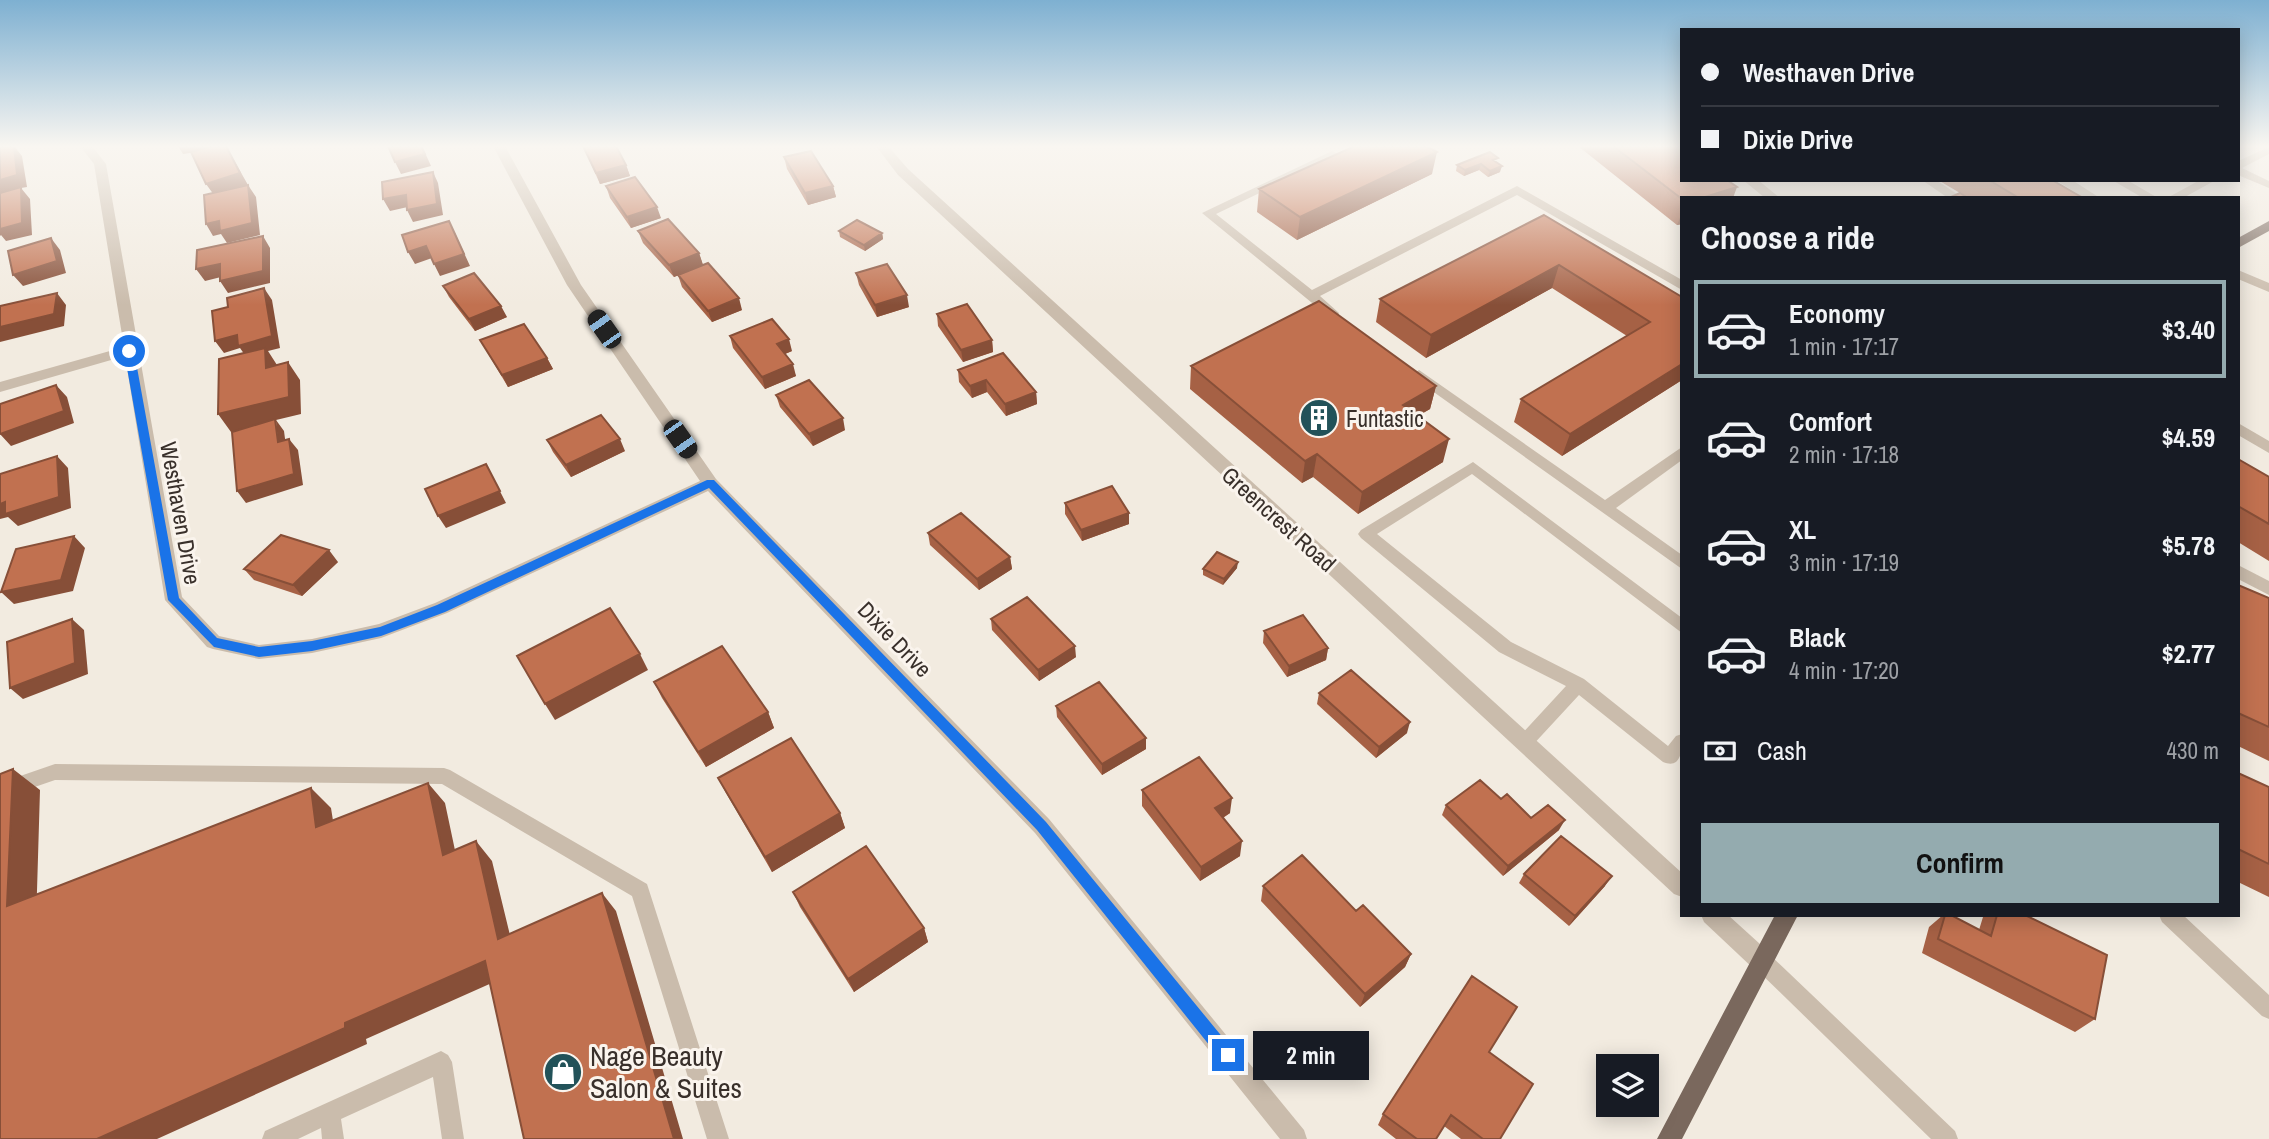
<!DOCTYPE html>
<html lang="en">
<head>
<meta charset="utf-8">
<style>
  body { margin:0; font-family:"Archivo Narrow",sans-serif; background:#242831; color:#f1f3f6; height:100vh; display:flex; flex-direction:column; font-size:26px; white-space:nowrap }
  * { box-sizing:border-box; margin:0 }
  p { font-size:23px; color:#9ea1a6 }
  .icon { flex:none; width:38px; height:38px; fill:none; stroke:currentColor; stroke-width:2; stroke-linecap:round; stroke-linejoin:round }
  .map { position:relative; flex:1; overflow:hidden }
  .sheet { position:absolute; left:1680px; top:196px; width:560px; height:721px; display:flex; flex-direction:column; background:#171b24; border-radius:0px; box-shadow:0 4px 18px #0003 }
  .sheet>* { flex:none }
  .guide { position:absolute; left:1680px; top:28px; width:560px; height:154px; border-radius:0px; box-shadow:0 4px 18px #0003; display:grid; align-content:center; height:154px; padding:0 21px; background:#171b24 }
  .tools { position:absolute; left:1596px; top:1054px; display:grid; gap:14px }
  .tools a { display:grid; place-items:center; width:63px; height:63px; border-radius:0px; background:#171b24; box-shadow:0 4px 18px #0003; font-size:35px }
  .end { position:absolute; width:32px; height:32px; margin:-16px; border:9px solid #1a73e8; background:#fff; box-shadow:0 0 0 4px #fff }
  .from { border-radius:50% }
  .bubble { position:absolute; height:49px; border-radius:0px; background:#171b24; box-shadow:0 4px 18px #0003; font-size:23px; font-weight:700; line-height:49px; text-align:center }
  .car { position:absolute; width:21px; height:42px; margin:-21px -10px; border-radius:9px; box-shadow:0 0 5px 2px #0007; background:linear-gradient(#222 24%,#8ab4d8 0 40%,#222 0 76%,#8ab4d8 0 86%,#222 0) }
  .guide b { display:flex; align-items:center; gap:24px; height:66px; font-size:26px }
  .guide b+b { border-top:2px solid #363941 }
  .guide i { width:18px; height:18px; background:#f1f3f6 }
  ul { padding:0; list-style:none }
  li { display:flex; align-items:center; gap:21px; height:98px; margin:0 14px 10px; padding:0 7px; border:4px solid transparent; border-radius:0px }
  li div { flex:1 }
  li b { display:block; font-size:26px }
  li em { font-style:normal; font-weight:700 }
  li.current { border-color:#94abaf }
  li>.icon { width:63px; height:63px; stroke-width:1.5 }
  h2 { padding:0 21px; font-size:32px; line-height:84px }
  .pay { display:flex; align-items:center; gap:18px; height:77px; padding:0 21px; font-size:26px }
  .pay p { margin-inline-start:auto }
  .primary-button { display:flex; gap:14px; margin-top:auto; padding:14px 21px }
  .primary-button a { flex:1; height:80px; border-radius:0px; background:#94abaf; color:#111; font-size:28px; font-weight:700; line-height:80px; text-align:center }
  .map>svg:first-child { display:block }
</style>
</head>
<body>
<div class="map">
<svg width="2269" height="1139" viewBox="0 0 2269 1139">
  <rect width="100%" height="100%" fill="#f2ebe0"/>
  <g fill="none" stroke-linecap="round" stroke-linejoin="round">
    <path fill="#cabcac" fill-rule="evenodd" d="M2269,147V154L2242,168L2269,181V188L2238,175V161Z
      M1332,151L1338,154L1336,156L1216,214L1312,290L1517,186L1682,280V290L1517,195L1320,296L1339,313L1338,316H1328L1202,213Z
      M1922,180H1936L1963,198H1948Z
      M2112,180H2127L2158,198H2143Z
      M2200,180H2216L2183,198H2167Z
      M2238,270L2269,283V292L2238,279Z
      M1419,370L1605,500L1682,447V460L1616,508L1682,555V569L1414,378L1412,375Z
      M2238,423L2269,441V453L2238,435Z
      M1473,462L1682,618V633L1472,474L1377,534L1511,642L1584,679L1668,746L1676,736L1682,734C1682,747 1683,770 1663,762L1579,695L1530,748L1524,751L1518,748L1515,743L1518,738L1566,686L1499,652L1361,538L1358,534L1361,530Z
      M2238,565L2269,581V595L2238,579Z
      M55,764L444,768L450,770L647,884L729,1139H707L632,896L442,784L55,780L0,799V783Z
      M2159,915H2183L2269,995V1019L2262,1016L2162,922Z
      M1763,952L1770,955L1955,1131L1958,1139H1931L1756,969L1753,962L1756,955Z
      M441,1051L448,1055L452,1062L464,1139H442L433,1077L341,1119L344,1139H322L321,1128L298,1139H262L265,1131Z"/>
    <path fill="#cabcac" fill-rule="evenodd" d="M80,146H92L106,164L182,597L219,636L259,645L312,639L379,624L435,603L700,481L567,285L493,146H505L581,285L716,479L1049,819L1304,1130L1307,1139H1280L1035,833L708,491L447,613L381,638L312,653L259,659L213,649L207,647L165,600L125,356L0,392V382L124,347L94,164Z
      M876,146H888L908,169L1682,873V897L1674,894L898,175Z
      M1743,180H1758L1780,198H1765Z
      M2056,180H2072L2100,198H2084Z
      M1701,915H1728L1771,954L1774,962L1771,970L1763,973L1755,970L1704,922Z"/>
    <path fill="#7a685d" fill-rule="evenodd" d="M2269,221V231L2238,248V238Z
      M1775,915H1798L1682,1139H1657Z"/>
  </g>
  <path fill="#a66145" d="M583,146H616L626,165L630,176L600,184Z
    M1578,146H1681L1682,224L1677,225Z
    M784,157L833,186L836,197L808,205L787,169Z
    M1497,163L1500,172L1488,177L1479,170L1464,176L1456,171L1457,165Z
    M1432,174L1297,240L1257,212L1259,189Z
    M1938,180H2052L2083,198H1949L1960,193Z
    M606,186L661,218L631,228L610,198Z
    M1544,215L1682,297V380L1562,456L1514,422L1521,399L1627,336L1552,288L1426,358L1376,322L1380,299Z
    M638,231L699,253L703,265L674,277L643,243Z
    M839,231L882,233L883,239L865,251L840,237Z
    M856,273L909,307L877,317L859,285Z
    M678,275L742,310L712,322L682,287Z
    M443,286L507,317L475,331L449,297Z
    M937,314L992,340L993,352L963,362L938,326Z
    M730,336L792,351L785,354L796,376L765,389L733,348Z
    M480,340L547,358L553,369L508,387Z
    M1191,366L1436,386L1430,409L1418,416L1443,462L1358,514L1313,477L1302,483L1190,389Z
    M958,370L1036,392L1037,404L1006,416L987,392L972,398L959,382Z
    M776,395L845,430L813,446L780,407Z
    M547,440L625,451L571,477L553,452Z
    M2238,459L2269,477V561L2238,542Z
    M1065,503L1129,513V524L1082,541L1065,514Z
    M928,533L1010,557L1012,569L979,590L930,545Z
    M338,562L302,596L254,580L244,569Z
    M1237,568L1223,585L1203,575V569Z
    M2238,585L2269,598V761L2238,746Z
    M991,619L1076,657L1039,681L992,630Z
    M1264,631L1328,648L1326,660L1287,677L1263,643Z
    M654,682L768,712L774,728L706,767L662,698Z
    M1319,693L1407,733L1376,758L1317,704Z
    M1056,706L1146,738V749L1102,775L1057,717Z
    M2238,773L2269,787V897L2238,882Z
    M718,778L840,813L845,828L772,872L726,793Z
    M1142,790L1230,813L1223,818L1240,856L1200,881L1142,806Z
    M1501,799L1531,818L1559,830L1503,876L1442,815L1446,805Z
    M1524,874L1605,886L1569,926L1519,883Z
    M1263,886L1356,911L1411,954L1405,967L1360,1007L1261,901Z
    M793,892L924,928L928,942L854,992L800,907Z
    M1943,915H1951L1979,930L1983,917L1985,915H2025L2095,1019L2075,1032L1922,953L1929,927Z
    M1489,1052L1500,1139H1461L1444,1126L1436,1139H1396L1378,1125L1383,1114Z"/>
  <path fill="#874f38" d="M14,146L22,156L27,187L21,188L30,199L32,235L6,241L1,235L0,236V180Z
    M178,146H222V148L183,154Z
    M226,146L248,185L214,195L206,184Z
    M422,146L431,166L401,174L395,162Z
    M1437,152L1432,174L1297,240L1300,217Z
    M1481,164L1479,170L1464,176L1465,170Z
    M626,165L630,176L600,184L596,173Z
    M1502,166L1500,172L1488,177L1490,171Z
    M433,172L438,183L443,215L413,222L407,210Z
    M248,185L256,197L260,235L227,243L221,234L213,236L206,224Z
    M833,186L836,197L808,205L805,193Z
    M1737,187L1733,198H1702Z
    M406,195L412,206L390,211L383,199Z
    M657,207L661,218L631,228L627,217Z
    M1682,213V224L1677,225Z
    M455,233L470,266L440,276L434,264Z
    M882,233L883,239L865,251L864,245Z
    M263,236L270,248V283L228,293L220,281Z
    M51,238L60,250L66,273L23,286L13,275Z
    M426,246L432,258L415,264L408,252Z
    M699,253L703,265L674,277L669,265Z
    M220,264L229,275L205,281L196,269Z
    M1559,265L1552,288L1426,358L1431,335Z
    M264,288L272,300L280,348L268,351L277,365L278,385L247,358L240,348L224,353L215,341Z
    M57,293L66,305L64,326L0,342V327Z
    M907,295L909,307L877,317L875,305Z
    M739,298L742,310L712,322L708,311Z
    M501,306L507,317L475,331L469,319Z
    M789,339L792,351L780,356L777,344Z
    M992,340L993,352L963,362L961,350Z
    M547,358L553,369L508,387L502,375Z
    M288,362L300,380L301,414L276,420L284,431L287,454L278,442L276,421L231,432L218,414Z
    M793,364L796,376L765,389L762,377Z
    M1682,364V380L1562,456L1570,434Z
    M986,380L987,392L972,398L970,386Z
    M56,385L67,397L74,423L11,446L0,434Z
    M1436,386L1430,409L1398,427L1403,405Z
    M1036,392L1037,404L1006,416L1005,404Z
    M843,418L845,430L813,446L809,434Z
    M289,439L298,450L303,485L246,503L237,491Z
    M620,439L625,451L571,477L566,465Z
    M1449,439L1443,462L1358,514L1362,492Z
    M1317,454L1313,477L1302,483L1305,461Z
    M57,456L68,468L71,508L18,526L8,517L0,519V504L5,502Z
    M486,464L506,503L446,528L438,516Z
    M1129,513V524L1082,541L1081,530Z
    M74,536L85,548L73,591L14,604L1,592Z
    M329,550L338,562L302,596L293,585Z
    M1010,557L1012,569L979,590L977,579Z
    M1238,562L1237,568L1223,585L1224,579Z
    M72,619L84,630L88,674L23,699L10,688Z
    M1075,646L1076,657L1039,681L1038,670Z
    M1328,648L1326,660L1287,677L1289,666Z
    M640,654L648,670L555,720L545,704Z
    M768,712L774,728L706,767L698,752Z
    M1410,722L1407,733L1376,758L1379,747Z
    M1146,738V749L1102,775V764Z
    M13,769L40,790L36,924L7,906Z
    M428,783L445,803L460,874L443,855Z
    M311,788L331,808L337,846L316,827Z
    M1232,798L1230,813L1214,823L1215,808Z
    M840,813L845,828L772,872L765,857Z
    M1565,820L1559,830L1503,876L1508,866Z
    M476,841L492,861L515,956L498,939Z
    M1242,841L1240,856L1200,881L1201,867Z
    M1612,876L1605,886L1569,926L1575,916Z
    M602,893L616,911L683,1139H674Z
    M924,928L928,942L854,992L848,979Z
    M1411,954L1405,967L1360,1007L1365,994Z
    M485,961L503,978L366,1039L367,1044L157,1139H97L345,1023Z"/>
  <path fill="#c17150" stroke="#874f38" stroke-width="2" d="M6,146H14L17,175L0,180V147Z
    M212,146H226L240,173L206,184L191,152Z
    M388,146H421L425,154L395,162Z
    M583,146H616L626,165L596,173Z
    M1355,146H1426L1437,152L1300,217L1259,189Z
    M1613,146H1681L1682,147V180H1727L1737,187L1702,198H1682V199Z
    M811,151L833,186L805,193L784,157Z
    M1490,152L1498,158L1493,160L1502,166L1490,171L1481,164L1465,170L1457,165Z
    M433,172L437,204L407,210L406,195L383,199L382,182Z
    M635,177L657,207L627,217L606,186Z
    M1989,180H2052L2083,198H2019Z
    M248,185L252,223L220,231L219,221L206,224L204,195Z
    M21,187L22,223L0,229V193Z
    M1960,193L1968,198H1949Z
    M1544,215L1682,297V364L1570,434L1521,399L1650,322L1559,265L1431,335L1380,299Z
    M668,219L699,253L669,265L638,231Z
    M857,220L882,233L864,245L839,231Z
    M449,221L464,254L434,264L426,246L408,252L402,235Z
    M263,236V271L220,281V264L196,269L197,250Z
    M51,238L57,261L13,275L8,251Z
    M708,263L739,298L708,311L678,275Z
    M887,264L907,295L875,305L856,273Z
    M474,273L501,306L469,319L443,286Z
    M264,288L272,336L238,346L237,335L215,341L212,311L228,307L227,298Z
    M57,293L54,314L0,327V306Z
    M1319,301L1436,386L1403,405L1449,439L1362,492L1317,454L1305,461L1191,366Z
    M967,304L992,340L961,350L937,314Z
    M772,319L789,339L777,344L793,364L762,377L730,336Z
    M524,324L547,358L502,375L480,340Z
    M265,348L266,368L288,362L289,397L218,414L219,359Z
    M1003,353L1036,392L1005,404L986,380L970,386L958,370Z
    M809,380L843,418L809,434L776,395Z
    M56,385L64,411L0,434V404Z
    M601,415L620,439L566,465L547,440Z
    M275,419L278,442L289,439L294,474L237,491L232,432Z
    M57,456L59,497L5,514V502L0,504V474Z
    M2238,459L2269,477V524L2238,506Z
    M486,464L500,491L438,516L425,489Z
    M1112,486L1129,513L1081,530L1065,503Z
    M961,513L1010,557L977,579L928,533Z
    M281,535L329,550L293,585L244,569Z
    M74,536L61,580L1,592L16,549Z
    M1217,552L1238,562L1224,579L1203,569Z
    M2238,585L2269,598V727L2238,713Z
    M1027,597L1075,646L1038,670L991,619Z
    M610,608L640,654L545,704L517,656Z
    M1303,615L1328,648L1289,666L1264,631Z
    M72,619L75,663L10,688L7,642Z
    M722,646L768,712L698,752L654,682Z
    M1351,670L1410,722L1379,747L1319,693Z
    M1099,682L1146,738L1102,764L1056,706Z
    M791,738L840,813L765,857L718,778Z
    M1199,757L1232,798L1215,808L1242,841L1201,867L1142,790Z
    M13,769L7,906L311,788L316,827L428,783L443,855L476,841L498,939L602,893L674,1139H524L485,961L345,1023V1028L97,1139H0V774Z
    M2238,773L2269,787V864L2238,849Z
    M1480,780L1501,799L1507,794L1531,818L1548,805L1565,820L1508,866L1446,805Z
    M1561,836L1612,876L1575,916L1524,874Z
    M866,846L924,928L848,979L793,892Z
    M1302,855L1356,911L1363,905L1411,954L1365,994L1263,886Z
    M1945,915H1951L1991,936L1997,915H2025L2107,955L2095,1019L1938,939Z
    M1472,976L1517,1007L1489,1052L1533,1084L1500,1139H1483L1451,1115L1436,1139H1417L1383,1114Z"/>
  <linearGradient id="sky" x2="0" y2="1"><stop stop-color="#7eb0d1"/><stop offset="0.48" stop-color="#f9f6f1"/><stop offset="1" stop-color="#f9f6f1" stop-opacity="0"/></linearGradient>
  <rect width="2269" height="305" fill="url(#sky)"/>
  <path fill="#1a73e8" d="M129,347L134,351L179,598L217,638L259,647L312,641L380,627L437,605L707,480H714L1046,822L1233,1050V1061H1222L1037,830L709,488L445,612L381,636L312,651L259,657L214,647L168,600L124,351Z"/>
  <defs>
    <g id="building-disc" transform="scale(2.0125)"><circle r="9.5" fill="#225259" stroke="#faf4ed"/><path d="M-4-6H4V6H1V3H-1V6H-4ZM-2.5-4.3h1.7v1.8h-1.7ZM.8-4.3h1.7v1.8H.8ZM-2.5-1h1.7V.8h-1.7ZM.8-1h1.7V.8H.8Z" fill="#fff"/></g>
    <g id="shop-disc" transform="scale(2.0125)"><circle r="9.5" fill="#225259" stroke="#faf4ed"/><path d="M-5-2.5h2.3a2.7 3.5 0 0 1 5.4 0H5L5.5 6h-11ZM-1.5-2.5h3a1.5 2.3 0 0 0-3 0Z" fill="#fff"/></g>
  </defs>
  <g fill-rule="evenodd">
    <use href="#building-disc" x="1319" y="418"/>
    <use href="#shop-disc" x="563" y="1072"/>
  </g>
  <g text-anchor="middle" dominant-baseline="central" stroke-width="6" stroke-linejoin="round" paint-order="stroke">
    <g font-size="23" fill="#39302b" stroke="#faf4ed" text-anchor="start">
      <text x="1346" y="418">Funtastic</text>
    </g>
    <g font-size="23" fill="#39302b" stroke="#faf4ed">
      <text transform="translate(181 513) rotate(80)">Westhaven Drive</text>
      <text transform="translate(1279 519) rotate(42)">Greencrest Road</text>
      <text transform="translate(895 639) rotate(46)">Dixie Drive</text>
    </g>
    <g font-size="28" fill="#39302b" stroke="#faf4ed" text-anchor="start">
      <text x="590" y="1056">Nage Beauty<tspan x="590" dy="32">Salon &amp; Suites</tspan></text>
    </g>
  </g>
</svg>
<div class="tools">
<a><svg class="icon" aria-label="layers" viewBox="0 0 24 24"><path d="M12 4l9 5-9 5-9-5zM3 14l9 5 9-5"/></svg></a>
</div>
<i class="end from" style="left:129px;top:351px"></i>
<i class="end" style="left:1228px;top:1055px"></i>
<div class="bubble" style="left:1253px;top:1031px;width:116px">2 min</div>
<i class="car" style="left:604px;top:329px;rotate:325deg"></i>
<i class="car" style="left:680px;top:439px;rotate:145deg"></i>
<div class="guide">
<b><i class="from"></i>Westhaven Drive</b>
<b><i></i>Dixie Drive</b>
</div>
<section class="sheet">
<h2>Choose a ride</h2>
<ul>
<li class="current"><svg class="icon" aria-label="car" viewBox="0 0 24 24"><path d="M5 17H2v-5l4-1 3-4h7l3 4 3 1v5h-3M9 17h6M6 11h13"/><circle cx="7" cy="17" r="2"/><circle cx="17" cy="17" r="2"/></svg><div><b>Economy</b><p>1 min · 17:17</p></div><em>$3.40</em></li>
<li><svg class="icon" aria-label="car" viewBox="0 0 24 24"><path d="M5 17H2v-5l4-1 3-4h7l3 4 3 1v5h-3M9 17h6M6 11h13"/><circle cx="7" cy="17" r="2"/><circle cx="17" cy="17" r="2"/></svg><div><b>Comfort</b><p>2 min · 17:18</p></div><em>$4.59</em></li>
<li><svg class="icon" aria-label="car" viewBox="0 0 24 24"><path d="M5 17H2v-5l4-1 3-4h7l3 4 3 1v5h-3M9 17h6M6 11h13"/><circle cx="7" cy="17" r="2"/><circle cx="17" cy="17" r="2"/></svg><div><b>XL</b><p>3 min · 17:19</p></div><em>$5.78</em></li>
<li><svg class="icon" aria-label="car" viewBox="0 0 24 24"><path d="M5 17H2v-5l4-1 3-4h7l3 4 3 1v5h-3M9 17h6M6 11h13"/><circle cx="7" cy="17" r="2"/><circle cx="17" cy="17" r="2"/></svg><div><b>Black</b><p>4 min · 17:20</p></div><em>$2.77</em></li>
</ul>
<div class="pay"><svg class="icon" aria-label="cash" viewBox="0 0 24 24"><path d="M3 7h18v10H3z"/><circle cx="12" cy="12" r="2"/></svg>Cash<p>430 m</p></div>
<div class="primary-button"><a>Confirm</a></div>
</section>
</div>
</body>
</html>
